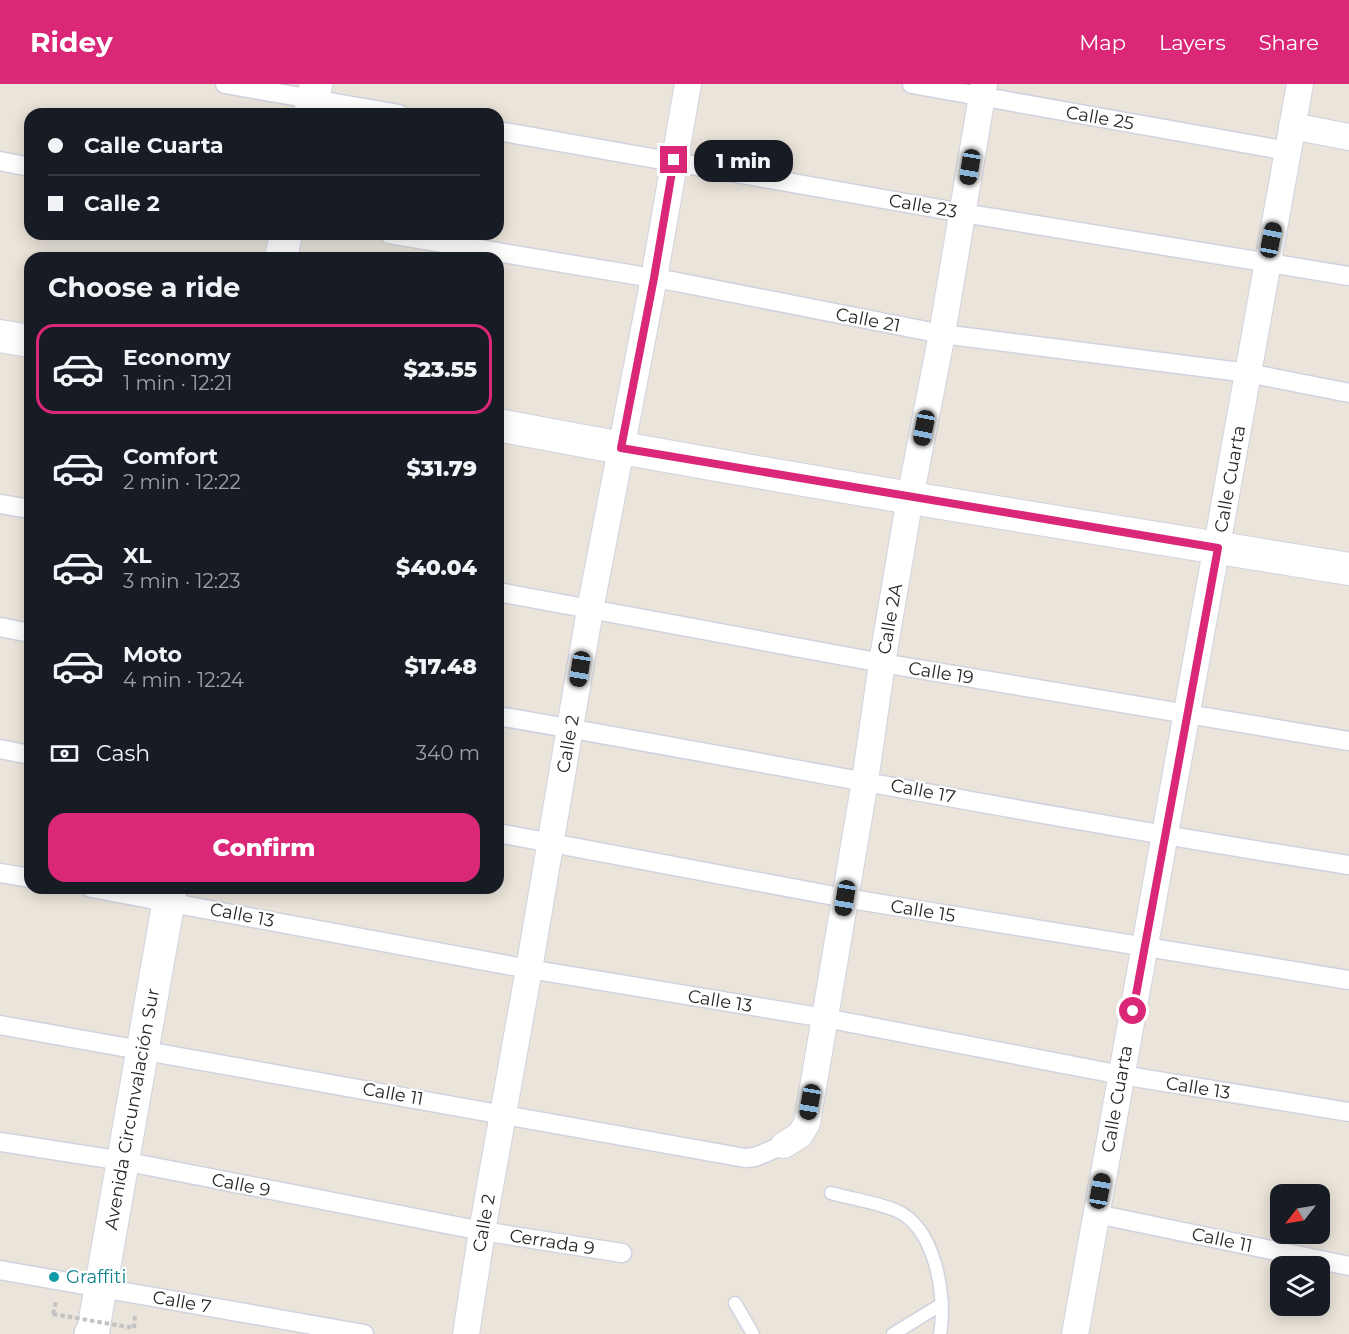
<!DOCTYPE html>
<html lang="en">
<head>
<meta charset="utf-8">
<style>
  body { margin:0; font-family:Montserrat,sans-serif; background:#242831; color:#f1f3f6; height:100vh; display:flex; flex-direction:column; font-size:22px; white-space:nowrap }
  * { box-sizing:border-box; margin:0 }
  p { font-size:20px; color:#9ea1a6 }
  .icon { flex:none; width:33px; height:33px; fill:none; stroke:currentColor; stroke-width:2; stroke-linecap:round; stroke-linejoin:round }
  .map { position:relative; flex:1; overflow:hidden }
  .sheet { position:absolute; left:24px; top:168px; width:480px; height:642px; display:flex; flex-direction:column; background:#171b24; border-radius:18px; box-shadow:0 3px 15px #0003 }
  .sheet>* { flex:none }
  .top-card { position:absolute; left:24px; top:24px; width:480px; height:132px; border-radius:18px; box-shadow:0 3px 15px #0003; display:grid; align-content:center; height:132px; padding:0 24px; background:#171b24 }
  .needle { width:39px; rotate:239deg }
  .buttons { position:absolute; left:1270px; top:1100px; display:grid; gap:12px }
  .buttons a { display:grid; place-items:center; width:60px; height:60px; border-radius:12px; background:#171b24; box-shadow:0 3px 15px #0003; font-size:30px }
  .end { position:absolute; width:27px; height:27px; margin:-14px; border:8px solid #db2777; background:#fff; box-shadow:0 0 0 3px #fff }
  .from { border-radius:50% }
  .bubble { position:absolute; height:42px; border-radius:18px; background:#171b24; box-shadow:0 3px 15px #0003; font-size:20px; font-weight:800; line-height:42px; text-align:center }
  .car { position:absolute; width:18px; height:36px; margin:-18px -9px; border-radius:8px; box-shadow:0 0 4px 2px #0007; background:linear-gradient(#222 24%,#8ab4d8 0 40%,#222 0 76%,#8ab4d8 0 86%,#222 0) }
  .top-card b { display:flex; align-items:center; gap:21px; height:57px; font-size:22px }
  .top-card b+b { border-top:2px solid #363941 }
  .top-card i { width:15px; height:15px; background:#f1f3f6 }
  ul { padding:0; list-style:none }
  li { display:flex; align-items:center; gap:18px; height:90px; margin:0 12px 9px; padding:0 12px; border:3px solid transparent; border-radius:18px }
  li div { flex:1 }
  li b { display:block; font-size:22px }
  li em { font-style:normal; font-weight:800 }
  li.active { border-color:#db2777 }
  li>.icon { width:54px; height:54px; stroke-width:1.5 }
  h2 { padding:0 24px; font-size:27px; line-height:72px }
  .pay { display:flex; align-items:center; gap:15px; height:66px; padding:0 24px; font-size:22px }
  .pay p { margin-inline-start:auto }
  .primary-button { display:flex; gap:12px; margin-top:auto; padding:12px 24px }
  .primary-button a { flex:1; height:69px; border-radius:18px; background:#db2777; color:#fff; font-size:24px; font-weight:800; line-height:69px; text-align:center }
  header { display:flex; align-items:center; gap:36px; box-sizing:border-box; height:84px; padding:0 30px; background:#db2777; color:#fff }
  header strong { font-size:28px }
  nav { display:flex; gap:33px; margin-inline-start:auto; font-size:21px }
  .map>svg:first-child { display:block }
</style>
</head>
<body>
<header>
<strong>Ridey</strong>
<nav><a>Map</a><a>Layers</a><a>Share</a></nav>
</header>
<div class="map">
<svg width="1349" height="1250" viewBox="0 0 1349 1250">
  <rect width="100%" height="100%" fill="#eae4da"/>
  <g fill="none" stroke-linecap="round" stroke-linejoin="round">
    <g stroke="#d0d2e0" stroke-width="15">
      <path id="service" d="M831,1109C852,1115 875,1118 895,1126C935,1142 947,1212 940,1250
        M735,1219L753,1250
        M893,1250L942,1220"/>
    </g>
    <g stroke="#d0d2e0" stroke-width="21">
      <path id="pedestrian" d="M225,0L399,30
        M912,0L1288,67
        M498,47L963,129L1349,192
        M0,77L30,83
        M389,150L677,198L942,250L1248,289L1349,309
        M0,420L30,425
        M498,508L882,579L1349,657
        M0,543L30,549
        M498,632C782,681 1064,737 1349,781
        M0,665L30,671
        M498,749L845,814L1349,896
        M0,789L30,794
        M91,804L529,885L825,934L1121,991L1349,1028
        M0,941L745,1074L755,1073L784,1061
        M0,1058L123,1077L482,1147L622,1169
        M1096,1130L1349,1182
        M0,1186L364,1250"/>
    </g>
    <g stroke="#d0d2e0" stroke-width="28">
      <path id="minor" d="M1292,42L1349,53
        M784,1061L800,1051L807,1039L865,697L882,579L910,414L942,250L984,0
        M466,1250L482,1147L529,885L590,526L654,194L688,0
        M1075,1250L1300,0"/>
    </g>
    <g stroke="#d0d2e0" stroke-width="34">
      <path id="tertiary" d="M310,30L316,0
        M281,174L286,150
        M0,252L30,257
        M498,341C781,395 1065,439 1349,485
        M93,1247L171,804"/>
    </g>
    <g stroke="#d0d2e0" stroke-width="36">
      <path id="secondary" d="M91,1250L93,1247"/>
    </g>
    <path stroke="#c3c3c3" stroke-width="4" stroke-dasharray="4.5 3" stroke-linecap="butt" d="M53,1230L56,1218
      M134,1244L135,1231"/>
    <use href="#service" stroke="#fff" stroke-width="12"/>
    <use href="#pedestrian" stroke="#fff" stroke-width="18"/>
    <use href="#minor" stroke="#fff" stroke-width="26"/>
    <use href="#tertiary" stroke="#fff" stroke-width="32"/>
    <use href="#secondary" stroke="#fff" stroke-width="33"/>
    <path stroke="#c3c3c3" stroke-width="4" stroke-dasharray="4.5 3" stroke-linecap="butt" d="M53,1230L134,1244"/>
  </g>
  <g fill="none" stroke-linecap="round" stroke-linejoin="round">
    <path stroke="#db2777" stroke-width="8" d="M674,76L654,194L621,364L1218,464L1133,927"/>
  </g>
  <circle fill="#0f9aa8" stroke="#fff" stroke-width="2" cx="54" cy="1193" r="6"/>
  <g text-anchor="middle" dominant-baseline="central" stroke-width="4.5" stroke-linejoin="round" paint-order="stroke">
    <g font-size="18" fill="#282828" stroke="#fff">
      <text transform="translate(1100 34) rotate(10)">Calle 25</text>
      <text transform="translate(923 122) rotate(10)">Calle 23</text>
      <text transform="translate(868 236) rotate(11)">Calle 21</text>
      <text transform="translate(1230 395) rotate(-80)">Calle Cuarta</text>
      <text transform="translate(890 535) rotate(-80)">Calle 2A</text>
      <text transform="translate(941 589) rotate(9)">Calle 19</text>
      <text transform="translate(568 660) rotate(-80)">Calle 2</text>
      <text transform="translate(923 707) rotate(11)">Calle 17</text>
      <text transform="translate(923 827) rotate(9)">Calle 15</text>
      <text transform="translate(242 831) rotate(11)">Calle 13</text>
      <text transform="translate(720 917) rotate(9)">Calle 13</text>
      <text transform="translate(1198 1004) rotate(9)">Calle 13</text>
      <text transform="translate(393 1010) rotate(10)">Calle 11</text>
      <text transform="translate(1117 1015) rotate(-80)">Calle Cuarta</text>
      <text transform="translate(132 1025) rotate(-80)">Avenida Circunvalación Sur</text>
      <text transform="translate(241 1101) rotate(11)">Calle 9</text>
      <text transform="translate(484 1139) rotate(-80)">Calle 2</text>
      <text transform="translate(1222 1156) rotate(12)">Calle 11</text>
      <text transform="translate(552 1158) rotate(9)">Cerrada 9</text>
      <text transform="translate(182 1218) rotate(10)">Calle 7</text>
    </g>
    <g font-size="18" fill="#0d838f" stroke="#fff" text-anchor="start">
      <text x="66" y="1193">Graffiti</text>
    </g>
  </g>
</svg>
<div class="buttons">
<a><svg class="needle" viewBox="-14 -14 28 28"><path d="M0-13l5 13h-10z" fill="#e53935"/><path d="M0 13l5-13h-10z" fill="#9ea1a6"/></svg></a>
<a><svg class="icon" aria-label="layers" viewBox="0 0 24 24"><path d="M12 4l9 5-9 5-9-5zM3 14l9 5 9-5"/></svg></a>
</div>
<i class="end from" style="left:1133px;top:927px"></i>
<i class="end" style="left:674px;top:76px"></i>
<div class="bubble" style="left:694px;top:56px;width:99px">1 min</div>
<i class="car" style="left:970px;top:83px;rotate:189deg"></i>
<i class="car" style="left:1271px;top:156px;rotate:11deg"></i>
<i class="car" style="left:924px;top:344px;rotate:191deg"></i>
<i class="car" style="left:580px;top:585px;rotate:189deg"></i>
<i class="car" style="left:845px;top:814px;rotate:189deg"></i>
<i class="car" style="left:810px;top:1018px;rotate:190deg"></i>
<i class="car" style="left:1100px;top:1107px;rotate:10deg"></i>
<div class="top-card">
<b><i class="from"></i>Calle Cuarta</b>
<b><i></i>Calle 2</b>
</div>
<section class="sheet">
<h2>Choose a ride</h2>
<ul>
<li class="active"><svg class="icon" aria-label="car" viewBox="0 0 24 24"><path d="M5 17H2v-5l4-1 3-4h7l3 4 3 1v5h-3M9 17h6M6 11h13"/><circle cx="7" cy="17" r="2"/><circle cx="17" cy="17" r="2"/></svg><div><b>Economy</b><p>1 min · 12:21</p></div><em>$23.55</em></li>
<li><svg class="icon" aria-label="car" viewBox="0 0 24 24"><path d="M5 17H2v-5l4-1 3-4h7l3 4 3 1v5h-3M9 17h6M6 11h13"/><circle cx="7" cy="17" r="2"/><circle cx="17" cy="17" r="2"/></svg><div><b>Comfort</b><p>2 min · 12:22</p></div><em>$31.79</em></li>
<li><svg class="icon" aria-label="car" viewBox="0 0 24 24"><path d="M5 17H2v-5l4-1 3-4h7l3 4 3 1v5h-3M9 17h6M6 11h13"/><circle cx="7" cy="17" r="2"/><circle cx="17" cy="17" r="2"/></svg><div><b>XL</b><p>3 min · 12:23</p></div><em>$40.04</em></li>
<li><svg class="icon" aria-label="car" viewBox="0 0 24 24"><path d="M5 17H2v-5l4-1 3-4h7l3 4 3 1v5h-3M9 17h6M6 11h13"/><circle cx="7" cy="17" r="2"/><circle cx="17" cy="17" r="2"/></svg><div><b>Moto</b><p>4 min · 12:24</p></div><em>$17.48</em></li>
</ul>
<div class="pay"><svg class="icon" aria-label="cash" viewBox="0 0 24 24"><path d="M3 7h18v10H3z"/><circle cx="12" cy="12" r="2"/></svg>Cash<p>340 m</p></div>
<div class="primary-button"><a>Confirm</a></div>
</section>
</div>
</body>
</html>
